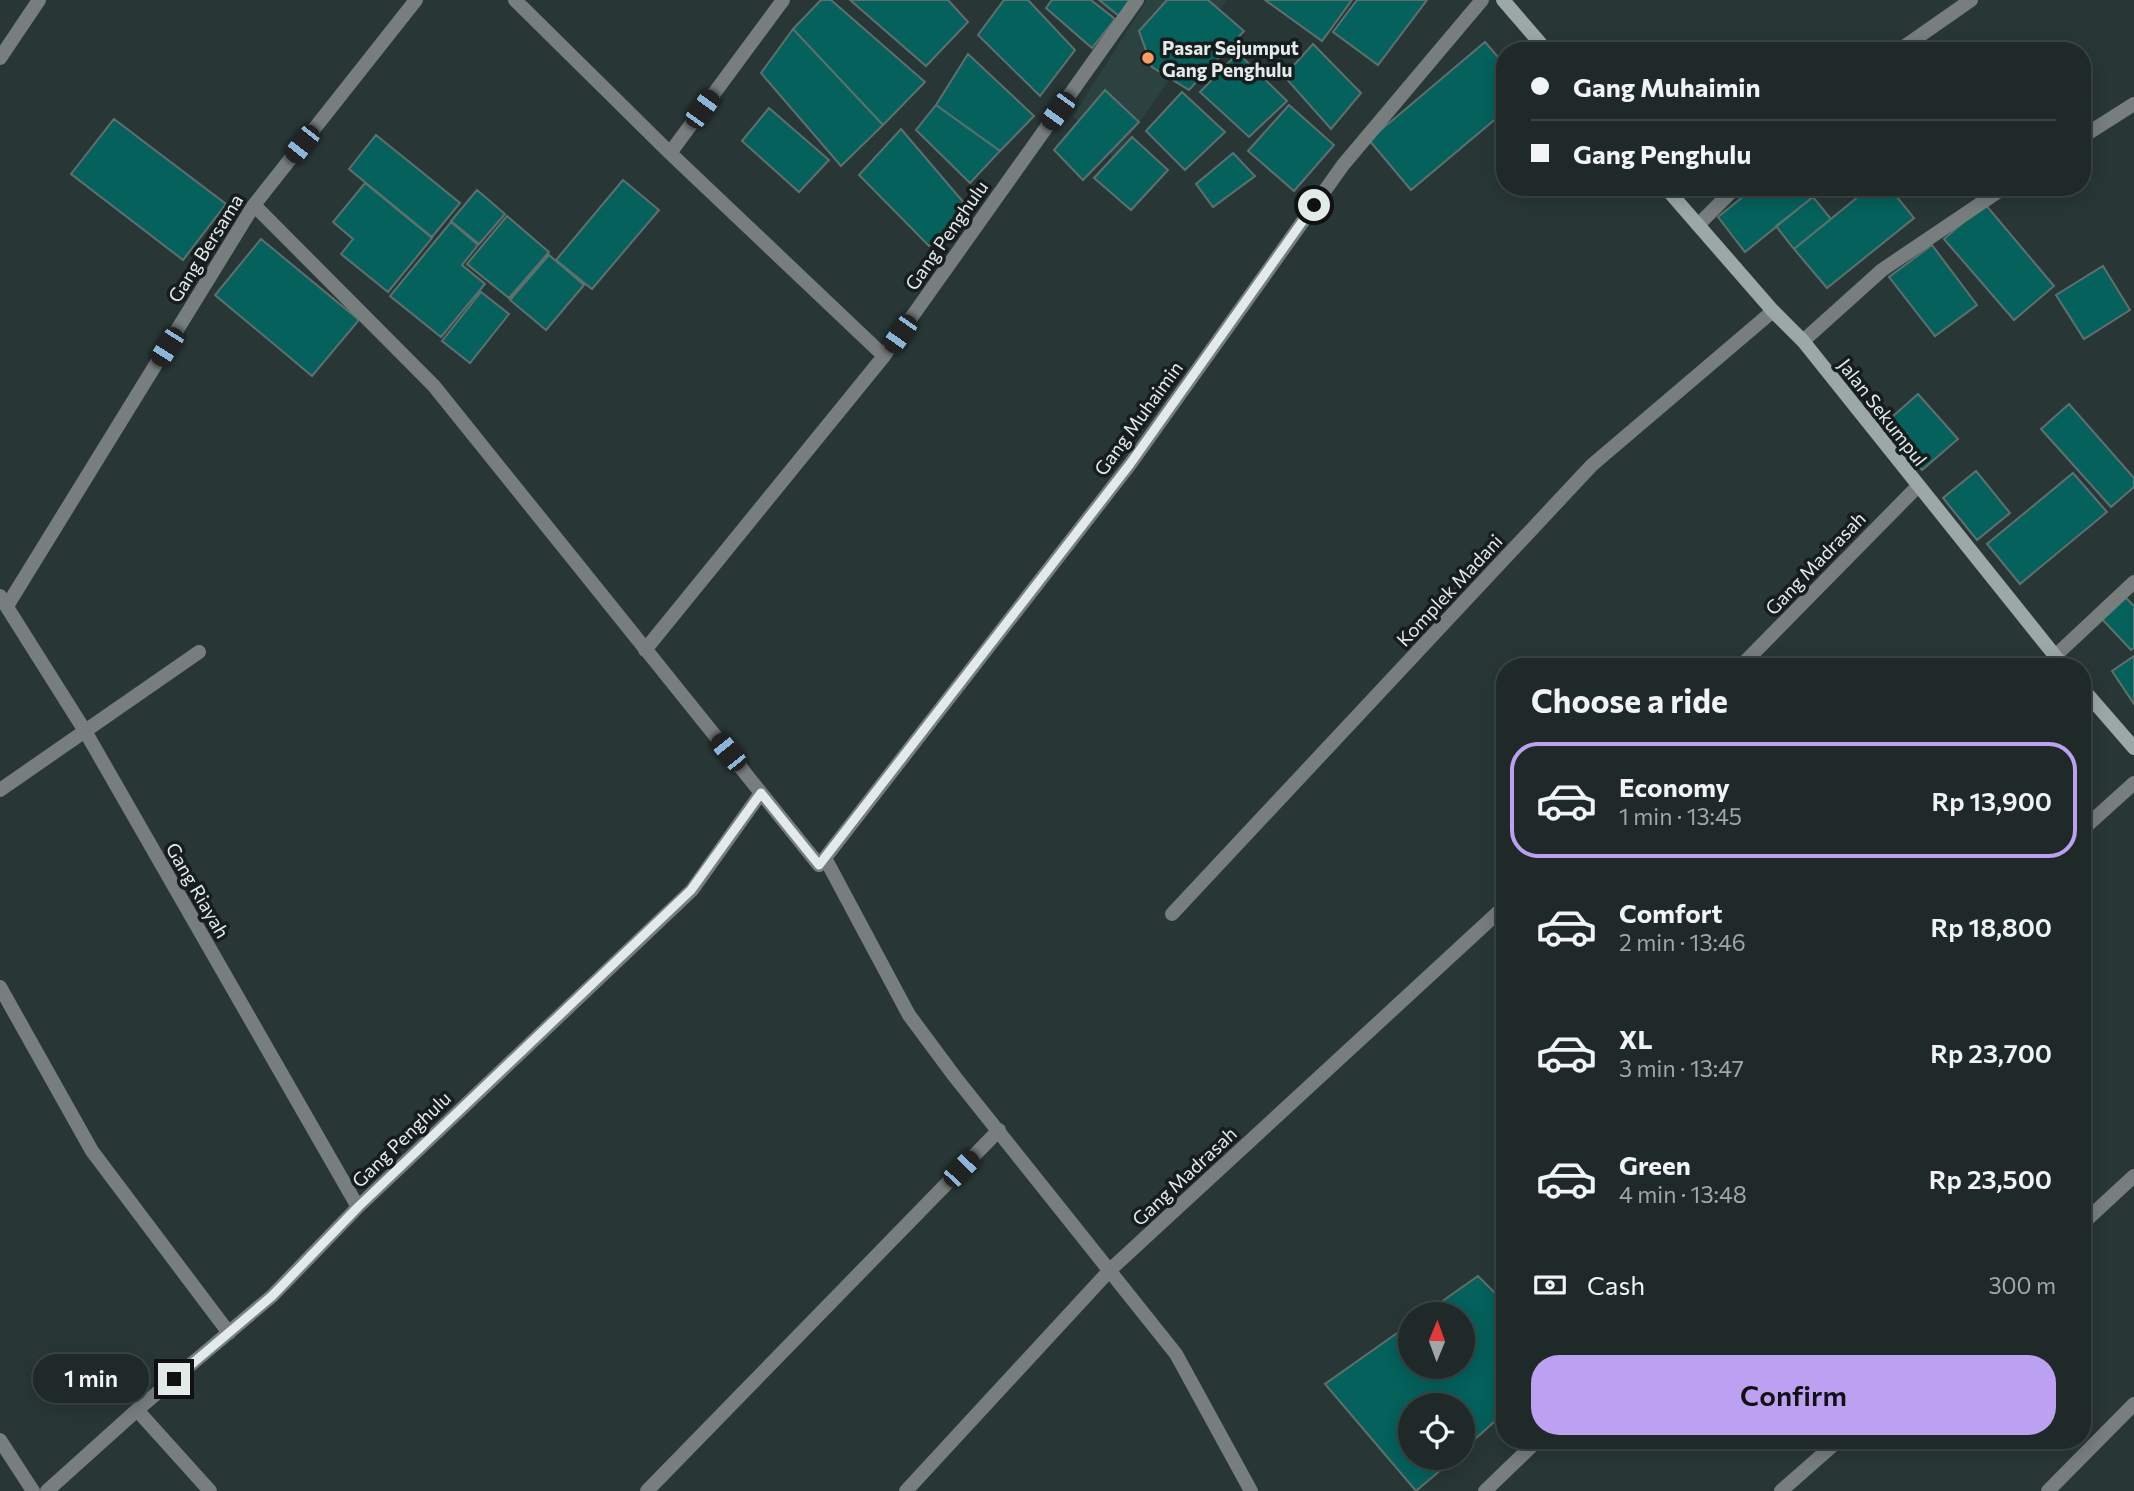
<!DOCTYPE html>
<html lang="en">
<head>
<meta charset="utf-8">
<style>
  body { margin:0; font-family:Commissioner,sans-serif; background:#2b3534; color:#f1f3f6; height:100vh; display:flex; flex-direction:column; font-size:26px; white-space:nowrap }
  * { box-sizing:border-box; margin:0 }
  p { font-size:23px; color:#a1a6a8 }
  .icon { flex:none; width:38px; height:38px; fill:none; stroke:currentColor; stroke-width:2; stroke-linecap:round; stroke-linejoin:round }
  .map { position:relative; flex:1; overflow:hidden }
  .sheet { position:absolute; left:1496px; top:658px; width:595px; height:791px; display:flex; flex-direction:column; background:#1e2928; border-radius:28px; box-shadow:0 4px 18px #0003,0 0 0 2px #3c4545 }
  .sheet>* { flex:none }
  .top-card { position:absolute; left:1496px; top:42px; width:595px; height:154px; border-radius:28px; box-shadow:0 4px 18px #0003,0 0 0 2px #3c4545; display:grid; align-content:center; height:154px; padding:0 35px; background:#1e2928 }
  .needle { width:46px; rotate:1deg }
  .buttons { position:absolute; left:1398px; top:1302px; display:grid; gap:14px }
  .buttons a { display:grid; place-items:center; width:77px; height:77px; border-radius:50%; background:#1e2928; box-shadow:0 4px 18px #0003,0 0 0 2px #3c4545; font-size:35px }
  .end { position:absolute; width:32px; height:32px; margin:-16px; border:9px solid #e2ebea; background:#111; box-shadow:0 0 0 4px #111 }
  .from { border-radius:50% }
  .bubble { position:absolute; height:49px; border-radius:24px; background:#1e2928; box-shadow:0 4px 18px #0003,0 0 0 2px #3c4545; font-size:23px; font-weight:600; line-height:49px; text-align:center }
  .car { position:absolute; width:21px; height:42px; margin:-21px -10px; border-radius:9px; box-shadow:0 0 5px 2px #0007; background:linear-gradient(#222 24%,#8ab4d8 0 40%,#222 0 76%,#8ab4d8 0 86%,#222 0) }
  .top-card b { display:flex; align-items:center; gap:24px; height:66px; font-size:26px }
  .top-card b+b { border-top:2px solid #3c4545 }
  .top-card i { width:18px; height:18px; background:#f1f3f6 }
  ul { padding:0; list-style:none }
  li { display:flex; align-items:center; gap:21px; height:116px; margin:0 14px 10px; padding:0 21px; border:4px solid transparent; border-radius:28px }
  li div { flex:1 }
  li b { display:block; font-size:26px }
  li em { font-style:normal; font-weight:600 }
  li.active { border-color:#bca0f2 }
  li>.icon { width:63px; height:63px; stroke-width:1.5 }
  h2 { padding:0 35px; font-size:32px; line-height:84px }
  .pay { display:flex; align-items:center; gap:18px; height:77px; padding:0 35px; font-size:26px }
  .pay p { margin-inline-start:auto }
  .primary-button { display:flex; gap:14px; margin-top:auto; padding:14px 35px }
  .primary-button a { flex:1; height:80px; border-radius:28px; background:#bca0f2; color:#111; font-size:28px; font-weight:600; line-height:80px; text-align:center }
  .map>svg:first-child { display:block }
</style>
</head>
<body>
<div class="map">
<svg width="2134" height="1491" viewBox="0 0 2134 1491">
  <rect width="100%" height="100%" fill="#283736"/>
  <path fill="#2c4240" d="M1147,0H1227L1114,157L1073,116Z"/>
  <path fill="#04615c" stroke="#5f6f6e" stroke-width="2" d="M821,0H831L925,82L883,125L793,29Z
    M850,0H948L968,22L926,66Z
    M1004,0H1028L1075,50L1040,96L978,35Z
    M1052,0H1091L1115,19L1092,48L1046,8Z
    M1099,0H1130L1119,16Z
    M1167,0H1208L1244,31L1189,90L1152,67L1139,31Z
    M1265,0H1352L1322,41Z
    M1357,0H1427L1378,65L1333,32Z
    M793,29L883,125L841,166L761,73Z
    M1485,42L1505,65V111L1411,190L1369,140Z
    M1313,44L1361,93L1331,129L1284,76Z
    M1238,53L1287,101L1249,137L1200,92Z
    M968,54L1034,116L1000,151L936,105Z
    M1105,90L1139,122L1083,180L1054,150Z
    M1182,92L1225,132L1185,170L1146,131Z
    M936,105L1000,151L970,183L916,130Z
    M1289,105L1334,145L1294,191L1248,151Z
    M769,108L829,160L799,192L742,141Z
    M114,119L226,204L183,260L71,174Z
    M901,129L970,210L929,246L859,175Z
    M376,135L460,203L432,237L349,169Z
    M1132,137L1168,170L1131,210L1094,178Z
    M1233,153L1255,176L1213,207L1196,184Z
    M623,180L659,210L592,289L556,260Z
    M365,183L432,238L388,292L341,254L353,239L333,222Z
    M1755,187H1805L1813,197L1745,252L1718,217Z
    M1870,187H1889L1914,218L1827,288L1794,249Z
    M477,190L505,214L479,244L451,221Z
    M1813,197L1831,219L1794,249L1776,226Z
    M1985,204L2054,286L2014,320L1944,239Z
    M507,216L549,252L509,298L467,264Z
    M451,222L478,245L462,265L485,284L441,337L390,296Z
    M261,239L359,320L312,376L215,295Z
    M1932,245L1977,305L1935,336L1889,277Z
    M549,255L584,285L546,330L510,300Z
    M2103,266L2130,310L2084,339L2056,295Z
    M481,292L509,314L470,363L442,341Z
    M1918,394L1958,439L1922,470L1883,425Z
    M2069,404L2134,478V487L2111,507L2041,429Z
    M1976,471L2010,513L1977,540L1943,498Z
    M2073,473L2107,512L2020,584L1987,544Z
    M2125,597L2134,606V648L2131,650L2101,618Z
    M2134,656V704L2112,671Z
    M1478,1276L1505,1303V1412L1463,1450V1405H1410V1458H1455L1416,1491L1325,1384L1410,1324V1367H1463V1314H1424Z"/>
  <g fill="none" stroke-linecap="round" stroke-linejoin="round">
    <path stroke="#777e7d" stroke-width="14" d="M0,1440L33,1491"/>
    <path stroke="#777e7d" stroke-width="14" d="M515,0L670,153L884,356
      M1898,51L1971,0
      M0,58L39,0
      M2082,137L2134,104
      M670,153L783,0
      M254,205L434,386L819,865L825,858L909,1015L955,1077L1176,1354L1251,1491
      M1698,225L1736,187
      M1803,341L1882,270L2005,187
      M0,596L85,731L358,1207
      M7,606L254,205L416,0
      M645,650L884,356L1137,0
      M2055,656L2134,582
      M1740,667L1918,486
      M0,790L199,652
      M2082,830L2134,783
      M825,858L1131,463L1343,165L1482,0
      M1172,914L1592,465L1773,311
      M0,987L92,1151L229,1333
      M2082,1224L2134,1176
      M137,1410L210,1491
      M47,1491L137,1410L272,1296L358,1207L692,890L761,793
      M647,1491L999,1130
      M906,1491L1110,1270L1505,906
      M1485,1491L1538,1440
      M1781,1491L1839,1440
      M2048,1491L2134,1404"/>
    <path stroke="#9ca8a7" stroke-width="14" d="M1503,0L1547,51
      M1665,187L1773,311L1803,341L2064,667
      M2082,688L2134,748"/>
  </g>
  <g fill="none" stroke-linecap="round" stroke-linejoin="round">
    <path stroke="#e2ebea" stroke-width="9" d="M174,1379L272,1296L358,1207L691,890L761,793L819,865L1130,464L1314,205"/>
  </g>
  <circle fill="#ff9b5b" stroke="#161d1c" stroke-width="2.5" cx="1148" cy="58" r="7"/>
  <g text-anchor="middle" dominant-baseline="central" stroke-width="7" stroke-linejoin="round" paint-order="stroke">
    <g font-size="19" font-weight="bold" fill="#e2ebea" stroke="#161d1c" text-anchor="start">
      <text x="1162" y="47">Pasar Sejumput<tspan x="1162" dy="22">Gang Penghulu</tspan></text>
    </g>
    <g font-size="19" fill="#e2ebea" stroke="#161d1c">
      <text transform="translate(946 235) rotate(-55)">Gang Penghulu</text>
      <text transform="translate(205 248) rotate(-58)">Gang Bersama</text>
      <text transform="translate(1883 412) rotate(52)">Jalan Sekumpul</text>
      <text transform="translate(1138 418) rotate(-54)">Gang Muhaimin</text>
      <text transform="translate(1815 563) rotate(-46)">Gang Madrasah</text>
      <text transform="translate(1449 590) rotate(-47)">Komplek Madani</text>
      <text transform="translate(198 890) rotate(60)">Gang Riayah</text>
      <text transform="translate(401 1139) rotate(-44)">Gang Penghulu</text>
      <text transform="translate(1184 1176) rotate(-43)">Gang Madrasah</text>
    </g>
  </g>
</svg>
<div class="buttons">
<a><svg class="needle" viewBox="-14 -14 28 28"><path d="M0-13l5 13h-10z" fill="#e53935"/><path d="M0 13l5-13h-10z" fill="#a1a6a8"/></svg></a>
<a><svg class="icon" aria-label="locate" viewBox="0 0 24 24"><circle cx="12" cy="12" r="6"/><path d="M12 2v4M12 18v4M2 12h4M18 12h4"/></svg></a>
</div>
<i class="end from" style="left:1314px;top:205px"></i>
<i class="end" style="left:174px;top:1379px"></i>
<div class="bubble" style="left:33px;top:1354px;width:116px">1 min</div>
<i class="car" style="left:702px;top:109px;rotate:36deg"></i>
<i class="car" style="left:1058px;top:111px;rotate:216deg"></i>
<i class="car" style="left:302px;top:144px;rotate:218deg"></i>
<i class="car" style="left:900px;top:334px;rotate:215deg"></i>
<i class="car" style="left:167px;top:347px;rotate:212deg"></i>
<i class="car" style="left:728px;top:752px;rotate:321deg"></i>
<i class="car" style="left:961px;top:1169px;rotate:44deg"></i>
<div class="top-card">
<b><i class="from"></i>Gang Muhaimin</b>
<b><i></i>Gang Penghulu</b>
</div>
<section class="sheet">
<h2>Choose a ride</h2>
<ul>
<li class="active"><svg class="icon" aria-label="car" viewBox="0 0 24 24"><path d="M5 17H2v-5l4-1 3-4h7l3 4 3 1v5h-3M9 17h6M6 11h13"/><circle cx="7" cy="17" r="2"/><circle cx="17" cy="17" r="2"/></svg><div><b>Economy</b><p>1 min · 13:45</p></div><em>Rp 13,900</em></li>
<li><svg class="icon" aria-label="car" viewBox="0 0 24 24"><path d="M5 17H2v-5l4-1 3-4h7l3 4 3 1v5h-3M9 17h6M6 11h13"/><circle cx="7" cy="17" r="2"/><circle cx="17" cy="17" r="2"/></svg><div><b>Comfort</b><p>2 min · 13:46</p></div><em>Rp 18,800</em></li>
<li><svg class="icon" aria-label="car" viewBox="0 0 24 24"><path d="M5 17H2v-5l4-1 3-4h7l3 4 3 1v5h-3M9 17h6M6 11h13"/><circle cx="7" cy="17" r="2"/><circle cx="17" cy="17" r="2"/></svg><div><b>XL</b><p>3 min · 13:47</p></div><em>Rp 23,700</em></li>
<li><svg class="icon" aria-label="car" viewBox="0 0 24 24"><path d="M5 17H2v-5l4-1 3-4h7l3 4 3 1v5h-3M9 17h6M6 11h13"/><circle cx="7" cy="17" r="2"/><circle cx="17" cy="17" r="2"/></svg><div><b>Green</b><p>4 min · 13:48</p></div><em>Rp 23,500</em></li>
</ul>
<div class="pay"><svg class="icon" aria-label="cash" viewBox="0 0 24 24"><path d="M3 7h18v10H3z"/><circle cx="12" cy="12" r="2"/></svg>Cash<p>300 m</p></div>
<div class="primary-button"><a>Confirm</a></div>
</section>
</div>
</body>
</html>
